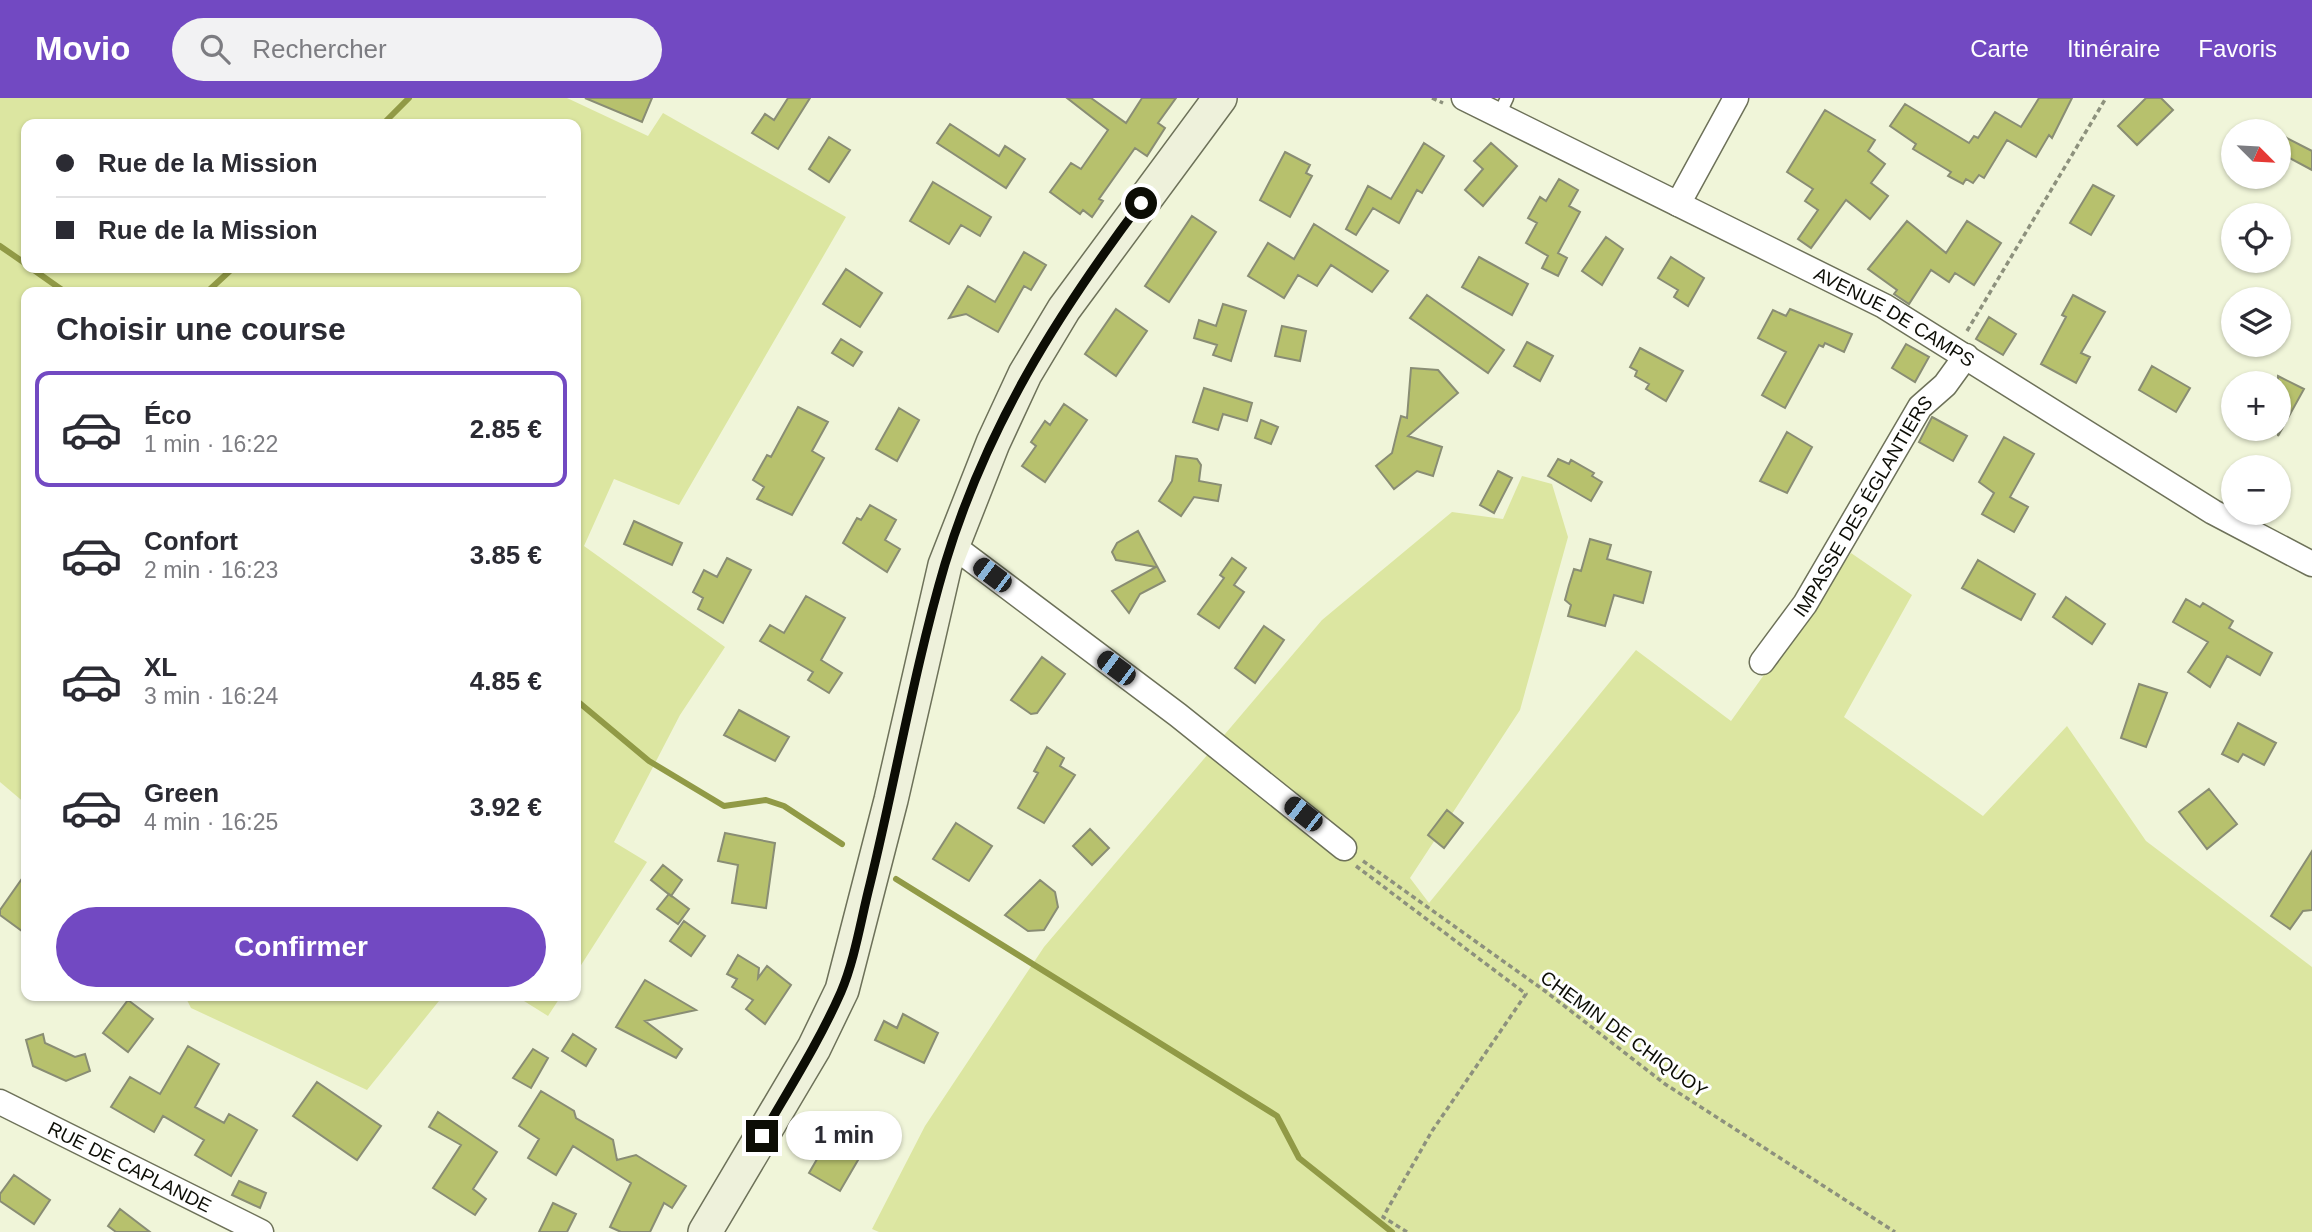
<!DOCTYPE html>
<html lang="fr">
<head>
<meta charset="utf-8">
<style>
  body { margin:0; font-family:Helvetica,sans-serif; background:#f2f2f3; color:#2b2b33; height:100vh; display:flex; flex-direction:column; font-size:26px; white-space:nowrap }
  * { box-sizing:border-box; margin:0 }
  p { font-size:23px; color:#7c7c81 }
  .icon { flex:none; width:38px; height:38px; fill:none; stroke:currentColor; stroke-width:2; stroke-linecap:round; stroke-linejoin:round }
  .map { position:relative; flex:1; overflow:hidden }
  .sheet { position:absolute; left:21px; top:189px; width:560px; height:714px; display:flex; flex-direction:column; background:#fff; border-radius:14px; box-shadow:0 2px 5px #0004 }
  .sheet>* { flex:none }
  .banner { position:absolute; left:21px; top:21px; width:560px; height:154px; border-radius:14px; box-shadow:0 2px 5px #0004; display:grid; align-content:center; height:154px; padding:0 35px; background:#fff }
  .needle { width:46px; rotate:114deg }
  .controls { position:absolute; left:2221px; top:21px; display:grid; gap:14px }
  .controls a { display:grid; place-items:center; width:70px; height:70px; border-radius:50%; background:#fff; box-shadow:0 2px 5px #0004; font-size:35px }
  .end { position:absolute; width:32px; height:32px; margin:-16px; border:9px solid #0c0d05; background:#fff; box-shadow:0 0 0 4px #fff }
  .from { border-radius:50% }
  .bubble { position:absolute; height:49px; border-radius:24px; background:#fff; box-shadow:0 2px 5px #0004; font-size:23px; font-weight:700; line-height:49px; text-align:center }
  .car { position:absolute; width:21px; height:42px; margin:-21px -10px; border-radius:9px; box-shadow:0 0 5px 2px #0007; background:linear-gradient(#222 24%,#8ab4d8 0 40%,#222 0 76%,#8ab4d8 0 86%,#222 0) }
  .banner b { display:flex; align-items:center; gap:24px; height:66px; font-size:26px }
  .banner b+b { border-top:2px solid #e1e1e2 }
  .banner i { width:18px; height:18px; background:#2b2b33 }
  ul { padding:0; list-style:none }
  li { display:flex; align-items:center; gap:21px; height:116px; margin:0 14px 10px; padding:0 21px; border:4px solid transparent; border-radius:14px }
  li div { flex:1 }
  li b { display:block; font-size:26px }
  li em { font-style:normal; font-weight:700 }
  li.on { border-color:#7249c2 }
  li>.icon { width:63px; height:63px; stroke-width:1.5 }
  h2 { padding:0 35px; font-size:32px; line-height:84px }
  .primary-button { display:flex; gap:14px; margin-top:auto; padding:14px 35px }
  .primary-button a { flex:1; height:80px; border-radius:42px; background:#7249c2; color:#fff; font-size:28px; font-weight:700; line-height:80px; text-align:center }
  header { display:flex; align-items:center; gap:42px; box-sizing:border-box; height:98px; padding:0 35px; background:#7249c2; color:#fff }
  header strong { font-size:33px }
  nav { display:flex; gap:38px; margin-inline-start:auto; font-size:24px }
  .search { width:490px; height:63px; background:#f2f2f3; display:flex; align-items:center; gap:18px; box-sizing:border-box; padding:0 24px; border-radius:38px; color:#7c7c81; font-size:26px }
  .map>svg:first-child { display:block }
</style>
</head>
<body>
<header>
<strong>Movio</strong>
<div class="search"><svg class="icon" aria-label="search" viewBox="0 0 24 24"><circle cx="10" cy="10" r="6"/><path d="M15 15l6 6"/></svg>Rechercher</div>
<nav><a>Carte</a><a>Itinéraire</a><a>Favoris</a></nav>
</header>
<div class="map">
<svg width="2312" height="1134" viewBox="0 0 2312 1134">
  <rect width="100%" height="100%" fill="#f0f5d9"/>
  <path fill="#dce6a1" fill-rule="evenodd" d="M0,0H567L648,38L663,15L846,119L679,407L614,381L584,448L725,549L680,617L614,744L647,764L576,875V194H26V706L0,684ZM26,26H576V170H26Z
    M1522,378L1552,386L1568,439L1520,612L1410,780L1429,805L1636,552L1731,623L1851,455L1912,497L1844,619L1983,718L2067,628L2146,743L2312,869V1134H879L872,1131L925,1028L1044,849L1322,522L1452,414L1503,421Z
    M185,898H443L367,992L191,910Z
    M516,898H561L548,918Z"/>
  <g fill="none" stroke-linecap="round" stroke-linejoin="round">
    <path stroke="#919a46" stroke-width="6" d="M383,26L409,0
      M0,148L26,166
      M31,170L65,194
      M207,194L233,170
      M576,602L649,663L724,708L766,702L784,708L842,746
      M896,781L1277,1018L1299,1060L1392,1134"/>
  </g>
  <path fill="#b7c16d" stroke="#898d74" stroke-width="2" d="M585,0H652L642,24Z
    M788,0H810L778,51L752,35L765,16L774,22Z
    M1067,0H1091L1126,25L1142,0H1176L1158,25L1165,30L1147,58L1135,50L1099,101L1103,103L1092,119L1083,112L1080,116L1050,94L1071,65L1081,71L1108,32Z
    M2039,0H2072L2052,40L2049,37L2036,59L2007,42L1984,80L1979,77L1973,85L1966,81L1963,86L1948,78L1951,74L1913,51L1916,46L1890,28L1905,6L1969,45L1974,38L1978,40L1995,14L2021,29Z
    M2146,0H2161L2173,12L2137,47L2118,28Z
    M1825,12L1875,42L1868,53L1885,66L1871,85L1888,98L1870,121L1846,102L1811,150L1798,141L1818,112L1805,103L1813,91L1787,74Z
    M950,26L999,58L1005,48L1025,61L1006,90L937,45Z
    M829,39L850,52L829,84L809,71Z
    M2285,39L2312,53V72L2278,54Z
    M1424,45L1444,58L1422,95L1417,92L1399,125L1373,110L1356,137L1346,131L1368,88L1391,101Z
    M1491,45L1517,68L1483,108L1465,92L1483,71L1474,63Z
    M1285,54L1310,67L1306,75L1312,78L1290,119L1260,102Z
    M1559,81L1578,92L1569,108L1580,114L1558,155L1567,160L1558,178L1542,170L1548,158L1526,145L1537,125L1528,120L1540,99L1546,103Z
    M933,84L991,119L980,138L961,127L949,146L910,123Z
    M2093,87L2114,98L2091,137L2070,125Z
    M1192,118L1216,134L1169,204L1145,188Z
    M1907,123L1946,155L1967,123L2001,145L1974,187L1955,175L1949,184L1931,172L1909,206L1894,196L1897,192L1868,171Z
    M1314,126L1388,173L1372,194L1331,167L1317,188L1298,177L1284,200L1248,178L1268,145L1294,161Z
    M1606,139L1623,151L1602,187L1582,173Z
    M1024,154L1046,167L1031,192L1024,188L998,234L966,216L949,220L968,188L995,204Z
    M1479,159L1528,186L1512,217L1462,189Z
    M1671,159L1704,180L1688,208L1674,199L1678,192L1658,180Z
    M846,171L882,195L860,229L823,206Z
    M1427,197L1504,252L1488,275L1410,220Z
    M2073,197L2105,214L2081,255L2090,259L2076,285L2041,266L2066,219L2062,217Z
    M1223,206L1246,213L1231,263L1213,257L1217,247L1194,240L1199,222L1216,228Z
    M1116,211L1147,233L1116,278L1085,256Z
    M1790,211L1852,236L1844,254L1825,245L1823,249L1819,247L1785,310L1762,297L1786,254L1758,240L1773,212L1786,218Z
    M1989,219L2016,236L2003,257L1976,241Z
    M1282,228L1306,233L1300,263L1275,258Z
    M841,241L862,254L853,268L832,255Z
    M1527,244L1553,258L1540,283L1514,268Z
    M1906,246L1929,259L1915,284L1892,270Z
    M1640,250L1683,273L1666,303L1646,291L1649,286L1635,278L1637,273L1630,269Z
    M2152,268L2190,290L2176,314L2139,292Z
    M1411,270L1438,272L1458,295L1408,338L1442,349L1433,378L1417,373L1394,391L1376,368L1392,355L1401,318L1407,320Z
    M2278,278L2304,291L2278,338Z
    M1204,290L1252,305L1247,323L1223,316L1218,332L1193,324Z
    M1064,306L1087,322L1045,384L1022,368L1036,348L1031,344L1045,323L1050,327Z
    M798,309L828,324L812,353L824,360L792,417L757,401L764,389L753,382L767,357L771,359Z
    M899,310L919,322L897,363L876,351Z
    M1932,319L1967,338L1953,363L1919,344Z
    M1261,322L1278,329L1271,346L1255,340Z
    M1787,334L1812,349L1787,395L1760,383Z
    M2004,339L2034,356L2010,399L2028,409L2014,434L1982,416L1994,395L1979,384Z
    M1176,358L1197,361L1201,367L1199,383L1221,387L1218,403L1194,399L1181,418L1159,403L1172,383Z
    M1558,361L1569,366L1571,362L1594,375L1592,378L1602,384L1591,403L1548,378Z
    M1498,373L1512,380L1494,415L1480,407Z
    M870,407L896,422L885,442L900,451L887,474L843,445L857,420L861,422Z
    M634,423L682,445L672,467L624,446Z
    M1138,433L1165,483L1140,496L1129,515L1112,493L1156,469L1116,462L1112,454L1117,445Z
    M1590,441L1611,447L1607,461L1651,474L1643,505L1614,497L1605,528L1568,518L1571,507L1565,502L1569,487L1574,471L1581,473Z
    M727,460L751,472L723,525L698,511L703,500L693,494L704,472L717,479Z
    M1232,460L1246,470L1234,487L1244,494L1219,530L1198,516L1224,480L1220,477Z
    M1978,462L2035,496L2021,522L1962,490Z
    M806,498L845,520L821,562L842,575L829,595L808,582L813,574L760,543L770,527L784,535Z
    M2066,499L2105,526L2092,546L2053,519Z
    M2186,501L2200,509L2203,505L2233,523L2229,530L2272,555L2260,577L2227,558L2210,589L2188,574L2208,544L2173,524Z
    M1264,528L1284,542L1255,585L1235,570Z
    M1042,559L1065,576L1037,615L1031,616L1011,602Z
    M2139,586L2167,595L2146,649L2121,640Z
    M739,612L789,639L775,663L724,637Z
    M2238,625L2276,645L2264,667L2243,656L2238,664L2222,656Z
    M1047,649L1064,660L1060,668L1075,677L1044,725L1018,710L1038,675L1034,673Z
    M2209,691L2237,726L2207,751L2179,714Z
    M1447,712L1463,725L1444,750L1428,737Z
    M956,725L992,748L969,783L933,761Z
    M1090,731L1109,750L1092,767L1073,748Z
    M725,735L775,745L766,810L732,805L738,767L718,763Z
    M2312,753V812L2303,813L2290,831L2271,818Z
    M663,767L682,782L671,798L651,782Z
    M26,775V836L0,817V812Z
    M1040,782L1055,794L1058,809L1044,832L1028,833L1005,817Z
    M669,796L689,811L678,826L657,811Z
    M684,823L705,838L691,858L670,843Z
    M738,857L759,870L758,880L767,868L791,887L765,926L746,911L753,902L732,889L737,881L727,876Z
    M645,882L696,912L645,923L682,951L676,960L616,929Z
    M128,902L153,921L128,954L103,935Z
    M903,916L938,935L924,965L875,942L884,923L897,930Z
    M43,936L45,945L75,959L85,956L90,973L66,983L33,968L26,942Z
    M573,936L596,951L586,968L562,953Z
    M188,948L219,966L195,1009L224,1025L229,1016L257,1032L231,1078L195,1057L204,1042L163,1018L154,1034L111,1009L130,979L160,996Z
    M533,951L548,960L531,990L513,980Z
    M317,984L381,1028L357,1062L293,1018Z
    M541,993L574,1013L576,1020L613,1042L617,1062L636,1057L686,1088L672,1110L664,1105L650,1134H621L610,1129L631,1085L573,1048L556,1077L528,1060L539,1041L519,1028Z
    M438,1014L497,1054L473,1091L486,1101L475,1117L433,1090L461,1047L429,1029Z
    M827,1044L858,1062L840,1093L809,1075Z
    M14,1077L50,1102L34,1126L0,1103V1096Z
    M239,1083L266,1095L260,1110L232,1097Z
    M553,1105L576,1116L567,1134H539Z
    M120,1111L150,1134H116L108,1128Z"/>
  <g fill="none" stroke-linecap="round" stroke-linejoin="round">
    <g stroke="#6d7159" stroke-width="15">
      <path id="service" d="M1499,17L1507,0"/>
    </g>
    <g stroke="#6d7159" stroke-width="27">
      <g id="minor">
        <path id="s1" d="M1464,0L1884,208L2213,414L2312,466"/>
        <path d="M1678,106L1736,0"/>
        <path d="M952,447L1178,617L1344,750"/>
        <path id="s2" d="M1762,564L1805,506L1920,309L1945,287L1966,258"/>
        <path id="s3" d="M0,1004L261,1134"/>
      </g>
    </g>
    <g stroke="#6d7159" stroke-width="36">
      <path id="secondary" d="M705,1134L814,950L842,892L891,702L945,467L993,345L1025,276L1064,211L1220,0"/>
    </g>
    <path stroke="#8d917d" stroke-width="3.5" stroke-dasharray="5 3.5" stroke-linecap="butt" d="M1432,0L1443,5
      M1967,233L2106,0
      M1363,763L1545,893L1665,986L1895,1134
      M1356,768L1526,896L1432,1033L1383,1119L1407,1134"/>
    <use href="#service" stroke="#fff" stroke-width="12"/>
    <use href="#minor" stroke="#fff" stroke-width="24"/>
    <use href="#secondary" stroke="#eef1db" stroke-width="33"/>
  </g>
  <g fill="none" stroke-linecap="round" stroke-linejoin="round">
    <path stroke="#0c0d05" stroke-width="9" d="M762,1038C789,991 819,944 841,894C855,861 861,821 870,786C896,680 914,571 945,466C986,330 1056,218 1141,105"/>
  </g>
  <g text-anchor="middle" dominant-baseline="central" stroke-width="6" stroke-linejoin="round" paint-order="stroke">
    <g font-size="19" fill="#0c0d05" stroke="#fefefe">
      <text stroke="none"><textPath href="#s1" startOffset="483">AVENUE DE CAMPS</textPath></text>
      <text stroke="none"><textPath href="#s2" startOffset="186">IMPASSE DES ÉGLANTIERS</textPath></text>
      <text transform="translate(1624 936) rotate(36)">CHEMIN DE CHIQUOY</text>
      <text stroke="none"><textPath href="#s3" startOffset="145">RUE DE CAPLANDE</textPath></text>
    </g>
  </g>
</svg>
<div class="controls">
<a><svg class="needle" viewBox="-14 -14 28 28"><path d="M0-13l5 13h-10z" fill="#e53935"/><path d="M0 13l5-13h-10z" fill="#7c7c81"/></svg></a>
<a><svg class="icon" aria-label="locate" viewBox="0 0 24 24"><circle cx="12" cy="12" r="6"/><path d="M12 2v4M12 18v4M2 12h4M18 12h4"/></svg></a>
<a><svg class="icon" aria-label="layers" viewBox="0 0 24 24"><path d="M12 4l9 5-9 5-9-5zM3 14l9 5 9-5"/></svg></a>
<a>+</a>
<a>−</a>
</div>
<i class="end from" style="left:1141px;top:105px"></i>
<i class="end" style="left:762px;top:1038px"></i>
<div class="bubble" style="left:786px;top:1013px;width:116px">1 min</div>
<i class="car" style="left:992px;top:477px;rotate:307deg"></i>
<i class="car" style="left:1116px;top:570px;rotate:307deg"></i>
<i class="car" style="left:1303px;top:716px;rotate:308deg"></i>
<div class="banner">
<b><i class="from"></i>Rue de la Mission</b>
<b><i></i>Rue de la Mission</b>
</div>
<section class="sheet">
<h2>Choisir une course</h2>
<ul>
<li class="on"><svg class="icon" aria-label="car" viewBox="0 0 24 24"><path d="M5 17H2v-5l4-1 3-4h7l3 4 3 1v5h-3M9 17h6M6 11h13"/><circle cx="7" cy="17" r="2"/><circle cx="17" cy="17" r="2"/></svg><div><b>Éco</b><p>1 min · 16:22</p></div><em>2.85 €</em></li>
<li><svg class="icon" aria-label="car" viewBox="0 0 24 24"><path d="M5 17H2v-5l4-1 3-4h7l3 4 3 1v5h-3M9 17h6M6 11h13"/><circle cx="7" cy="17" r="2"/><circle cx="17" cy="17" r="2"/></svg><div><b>Confort</b><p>2 min · 16:23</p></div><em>3.85 €</em></li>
<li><svg class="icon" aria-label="car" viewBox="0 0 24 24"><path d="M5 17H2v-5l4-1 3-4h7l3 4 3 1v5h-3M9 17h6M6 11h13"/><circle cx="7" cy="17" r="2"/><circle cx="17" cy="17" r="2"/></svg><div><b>XL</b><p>3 min · 16:24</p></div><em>4.85 €</em></li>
<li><svg class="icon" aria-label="car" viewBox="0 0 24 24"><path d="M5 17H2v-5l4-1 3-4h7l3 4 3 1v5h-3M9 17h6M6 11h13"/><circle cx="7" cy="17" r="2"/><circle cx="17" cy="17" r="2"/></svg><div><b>Green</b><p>4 min · 16:25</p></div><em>3.92 €</em></li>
</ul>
<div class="primary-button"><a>Confirmer</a></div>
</section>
</div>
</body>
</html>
